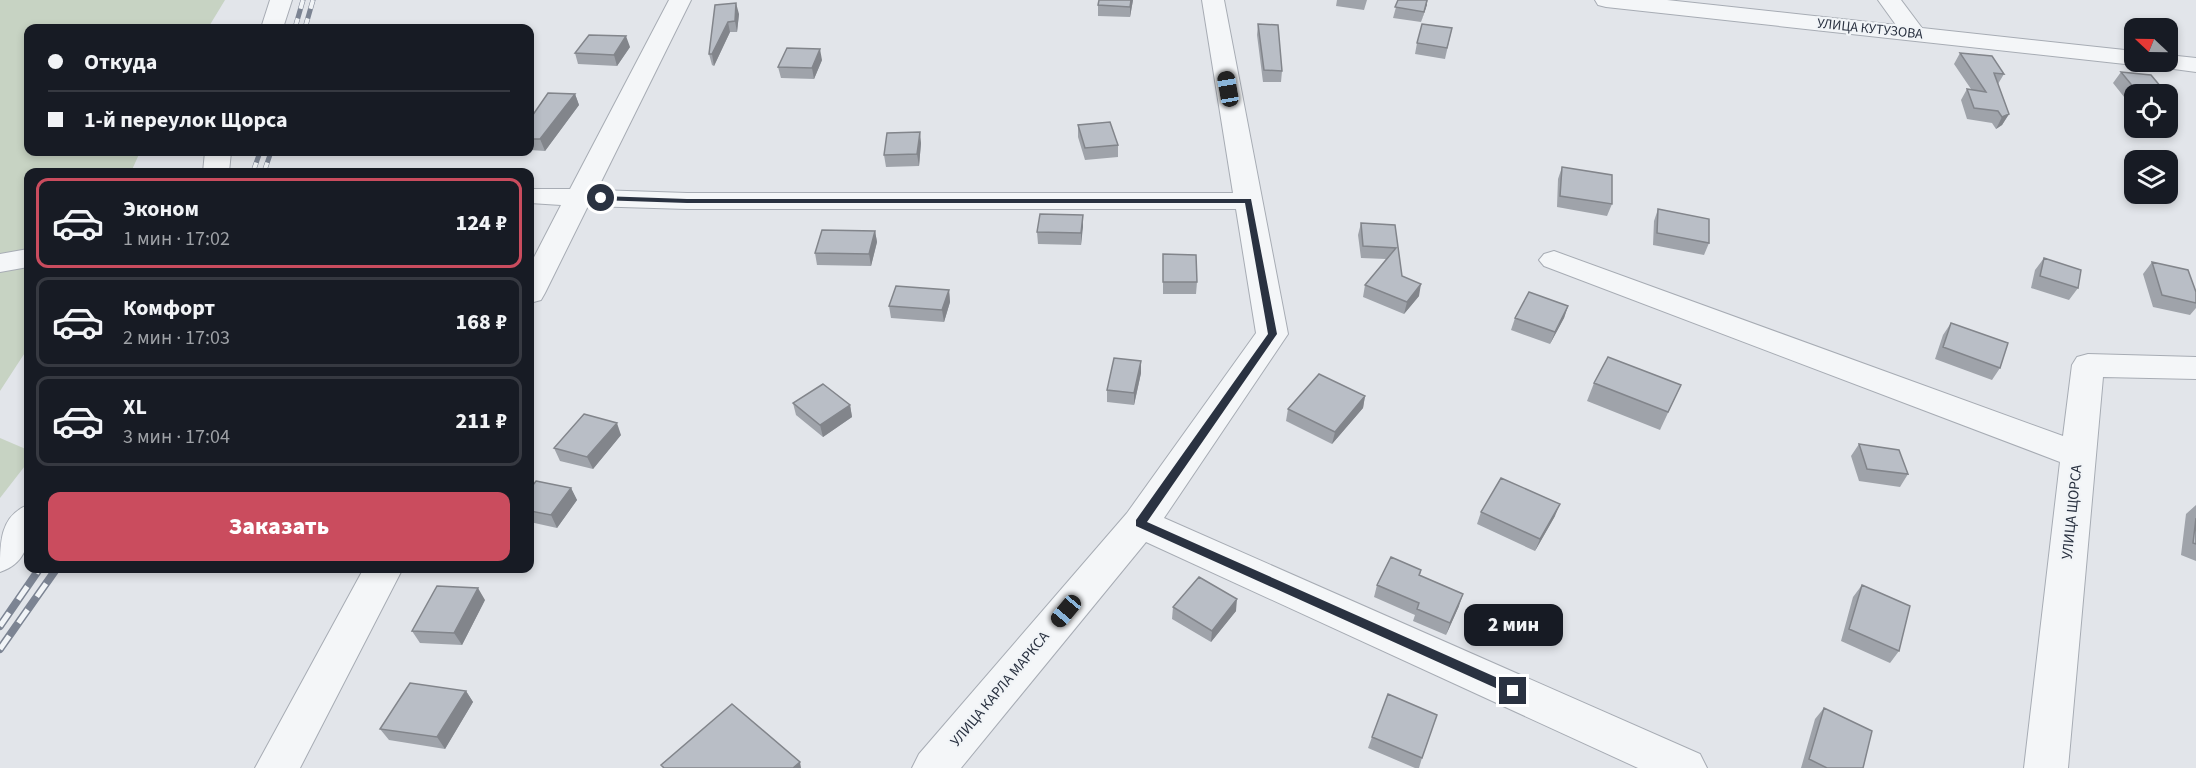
<!DOCTYPE html>
<html lang="ru">
<head>
<meta charset="utf-8">
<style>
  body { margin:0; font-family:"Source Sans 3",sans-serif; background:#242831; color:#f1f3f6; height:100vh; display:flex; flex-direction:column; font-size:22px; white-space:nowrap }
  * { box-sizing:border-box; margin:0 }
  p { font-size:20px; color:#9ea1a6 }
  .icon { flex:none; width:33px; height:33px; fill:none; stroke:currentColor; stroke-width:2; stroke-linecap:round; stroke-linejoin:round }
  .map { position:relative; flex:1; overflow:hidden }
  .sheet { position:absolute; left:24px; top:168px; width:510px; height:405px; display:flex; flex-direction:column; background:#171b24; border-radius:12px; box-shadow:0 3px 9px #0003 }
  .sheet>* { flex:none }
  .banner { position:absolute; left:24px; top:24px; width:510px; height:132px; border-radius:12px; box-shadow:0 3px 9px #0003; display:grid; align-content:center; height:132px; padding:0 24px; background:#171b24 }
  .needle { width:39px; rotate:292deg }
  .controls { position:absolute; left:2124px; top:18px; display:grid; gap:12px }
  .controls a { display:grid; place-items:center; width:54px; height:54px; border-radius:12px; background:#171b24; box-shadow:0 3px 9px #0003; font-size:30px }
  .end { position:absolute; width:27px; height:27px; margin:-14px; border:8px solid #2a3241; background:#fff; box-shadow:0 0 0 3px #fff }
  .from { border-radius:50% }
  .bubble { position:absolute; height:42px; border-radius:12px; background:#171b24; box-shadow:0 3px 9px #0003; font-size:20px; font-weight:800; line-height:42px; text-align:center }
  .car { position:absolute; width:18px; height:36px; margin:-18px -9px; border-radius:8px; box-shadow:0 0 4px 2px #0007; background:linear-gradient(#222 24%,#8ab4d8 0 40%,#222 0 76%,#8ab4d8 0 86%,#222 0) }
  .banner b { display:flex; align-items:center; gap:21px; height:57px; font-size:22px }
  .banner b+b { border-top:2px solid #363941 }
  .banner i { width:15px; height:15px; background:#f1f3f6 }
  ul { padding:10px 0 0; list-style:none }
  li { display:flex; align-items:center; gap:18px; height:90px; margin:0 12px 9px; padding:0 12px; border:3px solid #363941; border-radius:12px }
  li div { flex:1 }
  li b { display:block; font-size:22px }
  li em { font-style:normal; font-weight:800 }
  li.current { border-color:#ca4c5e }
  li>.icon { width:54px; height:54px; stroke-width:1.5 }
  .action { display:flex; gap:12px; margin-top:auto; padding:12px 24px }
  .action a { flex:1; height:69px; border-radius:12px; background:#ca4c5e; color:#fff; font-size:24px; font-weight:800; line-height:69px; text-align:center }
  .map>svg:first-child { display:block }
</style>
</head>
<body>
<div class="map">
<svg width="2196" height="768" viewBox="0 0 2196 768">
  <rect width="100%" height="100%" fill="#e2e5ea"/>
  <path fill="#c7d3c3" d="M0,0H225L208,28H28V152H140L131,172H28V348L0,391Z
    M0,438L28,450V462L0,498Z"/>
  <g fill="none" stroke-linecap="round" stroke-linejoin="round">
    <g stroke="#a7acb4" stroke-width="2">
      <path id="minor" d="M270,0H292L283,28H261Z
        M669,0H691L597,190L687,193H1233L1202,0H1224L1288,334L1164,518L1700,754L1707,768H1638L1146,542L961,768H912L919,754L1127,513L1256,333L1236,209H687L588,206L545,293L541,300L530,303V265L561,205L530,203V189H570Z
        M1595,0H1667L1896,25L1878,0H1901L1922,28L2134,51V62H2143L2134,65L1606,7L1598,5Z
        M2168,55L2196,58V72L2159,67L2155,62H2168Z
        M205,152H231L229,172H203Z
        M28,249V267L0,272V254Z
        M1554,251L2063,436L2072,365L2077,357L2088,354L2196,357V379L2103,377L2068,768H2024L2060,462L1544,266L1539,260L1544,254Z
        M28,505C31,533 31,562 0,572C0,542 0,516 28,505Z
        M364,568H403L300,768H255Z"/>
    </g>
    <use href="#minor" fill="#f4f6f8" fill-rule="evenodd"/>
    <g stroke="#7c8493" stroke-width="5">
      <path id="rail-far1" d="M295,28L303,0
        M305,28L313,0
        M253,172L260,152
        M264,172L271,152"/>
    </g>
    <g stroke="#7c8493" stroke-width="8">
      <path id="rail" d="M0,626L40,568
        M0,649L57,568"/>
    </g>
    <use href="#rail-far1" stroke="#f1f4f7" stroke-width="4" stroke-dasharray="10" stroke-linecap="butt"/>
    <use href="#rail" stroke="#f1f4f7" stroke-width="5" stroke-dasharray="16" stroke-linecap="butt"/>
  </g>
  <path fill="#9fa3aa" d="M1133,0L1130,17L1098,16V5Z
    M1337,0H1367L1364,10L1336,6Z
    M1398,0H1428L1421,22L1393,18Z
    M715,5L739,14L737,32H730L714,66L712,65L709,54Z
    M1258,24L1282,71L1281,82H1263L1257,35Z
    M1452,28L1445,59L1415,54L1417,43Z
    M630,47L617,66L578,64L575,53Z
    M1960,53L2004,74L1998,84L2009,114L2002,125L1996,129L1992,123L1967,119L1961,100L1967,89H1971L1954,64Z
    M822,60L814,79L781,78L778,67Z
    M2121,72L2151,75L2171,99L2168,104V94H2134V107H2132L2113,83Z
    M575,94L579,105L545,151L530,150V119Z
    M1078,125L1118,145V157L1085,160L1078,137Z
    M921,143L919,166L886,167L884,155Z
    M1562,167L1612,204L1607,216L1557,207L1558,179Z
    M1658,209L1709,243L1704,255L1653,245L1654,221Z
    M1083,215L1081,245L1038,244L1037,232Z
    M1361,223L1395,225L1402,276L1419,296L1404,314L1363,297L1365,285L1386,259L1361,258L1358,235Z
    M875,231L877,242L871,266L817,265L815,253Z
    M1163,254L1197,282L1196,294H1163Z
    M2044,258L2078,288L2069,300L2031,288L2035,270Z
    M2152,262L2196,292V308L2190,315L2153,307L2143,274Z
    M949,290L950,302L944,322L891,318L889,306Z
    M1568,306L1564,318L1550,344L1511,330L1515,318Z
    M1951,323L2000,368L1992,380L1935,359L1943,335Z
    M1141,361V373L1134,405L1107,402V390Z
    M1594,383L1681,385L1660,430L1587,401Z
    M1365,396L1363,408L1332,444L1286,421L1288,409Z
    M793,403L850,405L852,417L823,437L796,415Z
    M621,435L593,469L560,461L554,448Z
    M1859,444L1908,474L1900,487L1859,481L1851,456Z
    M571,488L577,500L557,528L530,522V489Z
    M2196,505V561L2181,555L2186,514Z
    M1481,512L1555,516L1535,551L1477,524Z
    M1421,570L1420,576L1459,606L1446,635L1413,621L1415,615L1374,597L1377,585Z
    M1862,585L1899,651L1890,663L1841,641L1853,597Z
    M485,600L462,645L420,643L412,631Z
    M1173,607L1236,611L1211,642L1172,619Z
    M466,691L473,702L445,749L389,740L380,729Z
    M1824,708L1863,768H1801L1815,719Z
    M1372,737L1422,758L1419,768H1415L1368,748Z"/>
  <path fill="#82858b" d="M1131,0H1133L1130,17V7Z
    M1427,0V5L1421,22L1424,12Z
    M736,3L739,14L737,32L735,21Z
    M728,22L730,32L714,66L712,54Z
    M626,36L630,47L617,66L614,55Z
    M820,49L822,60L814,79L812,68Z
    M575,94L579,105L545,151L540,139Z
    M2009,114L2002,125L1996,129L2002,117Z
    M920,132L921,143L919,166L917,154Z
    M1083,215V227L1081,245V233Z
    M875,231L877,242L871,266L869,254Z
    M1421,284L1419,296L1404,314L1407,302Z
    M949,290L950,302L944,322L942,310Z
    M1568,306L1564,318L1550,344L1555,332Z
    M1141,361V373L1134,405V393Z
    M1365,396L1363,408L1332,444L1335,432Z
    M850,405L852,417L823,437L820,425Z
    M617,423L621,435L593,469L587,457Z
    M571,488L577,500L557,528L551,515Z
    M1560,504L1555,516L1535,551L1540,539Z
    M478,588L485,600L462,645L454,633Z
    M1463,594L1459,606L1446,635L1450,623Z
    M1237,599L1236,611L1211,642L1212,631Z
    M466,691L473,702L445,749L437,737Z
    M800,762L801,768H793Z"/>
  <path fill="#b9bec6" stroke="#82858b" stroke-width="1.5" d="M1099,0H1131L1130,7L1098,5Z
    M1398,0H1427L1424,12L1395,7Z
    M736,3L735,21L728,22L712,54H709L715,5Z
    M1258,24L1278,25L1282,71L1264,70Z
    M1422,24L1452,28L1447,48L1417,43Z
    M589,35L626,36L614,55L575,53Z
    M787,48L820,49L812,68L778,67Z
    M1960,53L1992,56L2004,74L1994,73L2009,114L2002,117L1998,111L1974,108L1967,89L1986,92Z
    M2121,72L2151,75L2171,99L2168,98V94H2139Z
    M548,93L575,94L540,139H530V119Z
    M1110,122L1118,145L1085,148L1078,125Z
    M920,132L917,154L884,155L887,133Z
    M1562,167L1612,175V204L1560,196Z
    M1658,209L1709,219V243L1657,233Z
    M1040,214L1083,215L1081,233L1037,232Z
    M1361,223L1395,225L1402,276L1421,284L1407,302L1365,285L1396,248L1363,246Z
    M822,230L875,231L869,254L815,253Z
    M1163,254L1196,255L1197,282H1163Z
    M2044,258L2081,270L2078,288L2040,276Z
    M2152,262L2188,270L2196,292V303L2162,295Z
    M896,286L949,290L942,310L889,306Z
    M1529,292L1568,306L1555,332L1515,318Z
    M1951,323L2008,343L2000,368L1943,347Z
    M1608,357L1681,385L1668,412L1594,383Z
    M1114,358L1141,361L1134,393L1107,390Z
    M1319,374L1365,396L1335,432L1288,409Z
    M823,384L850,405L820,425L793,403Z
    M584,414L617,423L587,457L554,448Z
    M1859,444L1899,450L1908,474L1867,469Z
    M1501,478L1560,504L1540,539L1481,512Z
    M536,481L571,488L551,515L530,511V489Z
    M2196,518V544L2193,543Z
    M1391,557L1421,570L1419,575L1463,594L1450,623L1417,609L1419,603L1377,585Z
    M1199,577L1237,599L1212,631L1173,607Z
    M1862,585L1910,606L1899,651L1849,629Z
    M437,586L478,588L454,633L412,631Z
    M410,683L466,691L437,737L380,729Z
    M1388,694L1437,715L1422,758L1372,737Z
    M732,704L800,762L793,768H664L661,765Z
    M1824,708L1872,731L1863,768H1827L1809,759Z"/>
  <path fill="#2a3241" d="M601,196L687,199H1251L1277,334L1147,522L1518,687L1519,691L1518,694H1509L1136,526V520L1268,334L1245,203H687L598,200V197Z"/>
  <g text-anchor="middle" dominant-baseline="central" stroke-width="4.5" stroke-linejoin="round" paint-order="stroke">
    <g font-size="14" fill="#2a3241" stroke="#f1f4f7">
      <text transform="translate(1870 29) rotate(6)">УЛИЦА КУТУЗОВА</text>
    </g>
    <g font-size="15" fill="#2a3241" stroke="#f1f4f7">
      <text transform="translate(2072 512) rotate(-84)">УЛИЦА ЩОРСА</text>
      <text transform="translate(1000 689) rotate(-50)">УЛИЦА КАРЛА МАРКСА</text>
    </g>
  </g>
</svg>
<div class="controls">
<a><svg class="needle" viewBox="-14 -14 28 28"><path d="M0-13l5 13h-10z" fill="#e53935"/><path d="M0 13l5-13h-10z" fill="#9ea1a6"/></svg></a>
<a><svg class="icon" aria-label="locate" viewBox="0 0 24 24"><circle cx="12" cy="12" r="6"/><path d="M12 2v4M12 18v4M2 12h4M18 12h4"/></svg></a>
<a><svg class="icon" aria-label="layers" viewBox="0 0 24 24"><path d="M12 4l9 5-9 5-9-5zM3 14l9 5 9-5"/></svg></a>
</div>
<i class="end from" style="left:601px;top:198px"></i>
<i class="end" style="left:1513px;top:691px"></i>
<div class="bubble" style="left:1464px;top:604px;width:99px">2 мин</div>
<i class="car" style="left:1228px;top:89px;rotate:350deg"></i>
<i class="car" style="left:1066px;top:611px;rotate:220deg"></i>
<div class="banner">
<b><i class="from"></i>Откуда</b>
<b><i></i>1-й переулок Щорса</b>
</div>
<section class="sheet">
<ul>
<li class="current"><svg class="icon" aria-label="car" viewBox="0 0 24 24"><path d="M5 17H2v-5l4-1 3-4h7l3 4 3 1v5h-3M9 17h6M6 11h13"/><circle cx="7" cy="17" r="2"/><circle cx="17" cy="17" r="2"/></svg><div><b>Эконом</b><p>1 мин · 17:02</p></div><em>124 ₽</em></li>
<li><svg class="icon" aria-label="car" viewBox="0 0 24 24"><path d="M5 17H2v-5l4-1 3-4h7l3 4 3 1v5h-3M9 17h6M6 11h13"/><circle cx="7" cy="17" r="2"/><circle cx="17" cy="17" r="2"/></svg><div><b>Комфорт</b><p>2 мин · 17:03</p></div><em>168 ₽</em></li>
<li><svg class="icon" aria-label="car" viewBox="0 0 24 24"><path d="M5 17H2v-5l4-1 3-4h7l3 4 3 1v5h-3M9 17h6M6 11h13"/><circle cx="7" cy="17" r="2"/><circle cx="17" cy="17" r="2"/></svg><div><b>XL</b><p>3 мин · 17:04</p></div><em>211 ₽</em></li>
</ul>
<div class="action"><a>Заказать</a></div>
</section>
</div>
</body>
</html>
